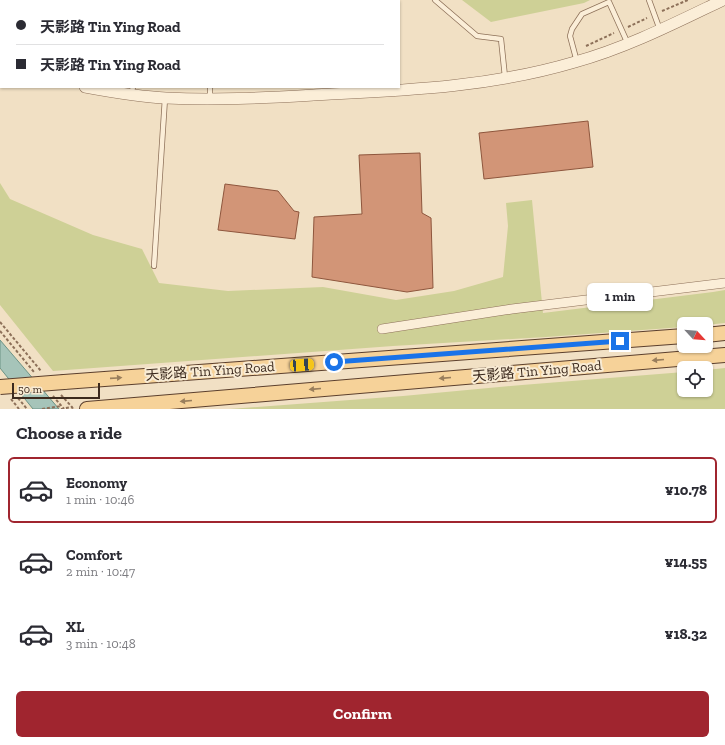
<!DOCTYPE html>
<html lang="en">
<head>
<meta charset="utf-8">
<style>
  body { margin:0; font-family:"Zilla Slab","Noto Sans SC",serif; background:#f2f2f3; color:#2b2b33; height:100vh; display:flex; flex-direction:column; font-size:15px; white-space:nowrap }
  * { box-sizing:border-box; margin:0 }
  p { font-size:13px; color:#7c7c81 }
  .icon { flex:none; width:22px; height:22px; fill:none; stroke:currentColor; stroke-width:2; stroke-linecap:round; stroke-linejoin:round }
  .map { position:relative; height:409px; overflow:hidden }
  .details { display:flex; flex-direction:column; background:#fff; flex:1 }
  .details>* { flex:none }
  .hud { position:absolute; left:0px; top:0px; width:400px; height:88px; box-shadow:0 1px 3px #0004; display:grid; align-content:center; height:88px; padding:0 16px; background:#fff }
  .needle { width:26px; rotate:116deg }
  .controls { position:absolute; left:677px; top:317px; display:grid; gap:8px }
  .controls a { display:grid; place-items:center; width:36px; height:36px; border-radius:6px; background:#fff; box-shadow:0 1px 3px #0004; font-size:20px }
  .scale { position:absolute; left:12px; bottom:10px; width:88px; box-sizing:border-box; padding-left:4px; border:2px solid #3c2a1e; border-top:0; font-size:11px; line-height:14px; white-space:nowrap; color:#3c2a1e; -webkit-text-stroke:3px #f8ebd4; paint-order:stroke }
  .end { position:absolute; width:18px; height:18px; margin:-9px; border:5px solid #1a73e8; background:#fff; box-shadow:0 0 0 2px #fff }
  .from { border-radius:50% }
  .bubble { position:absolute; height:28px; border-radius:6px; background:#fff; box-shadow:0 1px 3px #0004; font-size:13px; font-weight:700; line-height:28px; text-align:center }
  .car { position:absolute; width:12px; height:24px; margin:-12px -6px; border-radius:5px; box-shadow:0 0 3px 1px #0007; background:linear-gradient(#f5c518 24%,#345 0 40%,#f5c518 0 76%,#345 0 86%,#f5c518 0) }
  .hud b { display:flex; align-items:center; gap:14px; height:38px; font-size:15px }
  .hud b+b { border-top:1px solid #e1e1e2 }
  .hud i { width:10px; height:10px; background:#2b2b33 }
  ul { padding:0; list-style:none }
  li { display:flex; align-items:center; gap:12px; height:66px; margin:0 8px 6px; padding:0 8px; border:2px solid transparent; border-radius:6px }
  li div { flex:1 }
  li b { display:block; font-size:15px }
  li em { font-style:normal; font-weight:700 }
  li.current { border-color:#a0252f }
  li>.icon { width:36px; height:36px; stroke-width:1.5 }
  h2 { padding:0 16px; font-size:18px; line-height:48px }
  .cta { display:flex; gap:8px; margin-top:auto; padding:8px 16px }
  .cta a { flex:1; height:46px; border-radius:6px; background:#a0252f; color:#fff; font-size:16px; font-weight:700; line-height:46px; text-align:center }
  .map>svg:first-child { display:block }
</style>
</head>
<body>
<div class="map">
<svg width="725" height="409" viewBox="0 0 725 409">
  <rect width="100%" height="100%" fill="#f1e0c4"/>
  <path fill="#ced096" d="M462,0H590L584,3L491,22Z
    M0,183L10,199L93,235L142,249L159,283L228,291L323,287L396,300L454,291L503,277L508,226L506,203L532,200L543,313L713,292L725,290V323L706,325V324H684V327L546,337L393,346L53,371L0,305Z
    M725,368V409H229L403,396L522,385L684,372V390H706V370Z"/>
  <path fill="#a6c4b9" stroke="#6c9386" d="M0,340L59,409H33L0,368Z"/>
  <path fill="#d29577" stroke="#8e563d" d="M588,121L593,167L484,179L479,133Z
    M420,153L422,213L431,218L433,288L407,292L312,277L314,217L362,214L359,155Z
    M225,184L278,191L294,211L299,212L295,239L218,230Z"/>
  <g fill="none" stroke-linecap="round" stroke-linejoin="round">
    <g stroke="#8d7059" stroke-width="6">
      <path id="service" d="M435,0L477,36L501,39L505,77
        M649,0L660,30
        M223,1V0
        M577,62L570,36L572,29L582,14L609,2L628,44
        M210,87V99
        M131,95L133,87
        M154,266L165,98"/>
    </g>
    <g stroke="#8d7059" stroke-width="10">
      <path id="minor" d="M382,329L512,309L725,283"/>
    </g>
    <g stroke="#8d7059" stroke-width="12">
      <path id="tertiary" d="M0,64H1
        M85,87C112,92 139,97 166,98C221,101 276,97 331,94C414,90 494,86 575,62C626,48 675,23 723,0"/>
    </g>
    <g stroke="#5b3f2d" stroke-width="16">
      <path id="primary" d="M706,335L725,333
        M64,382L684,336
        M87,409L725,355"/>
    </g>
    <path stroke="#8d7059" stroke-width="2" stroke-dasharray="3 2" stroke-linecap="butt" d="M662,11L688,0
      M628,27L647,18
      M586,46L614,33
      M0,50H1
      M0,322L41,371
      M0,331L34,372
      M61,395L72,407
      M53,396L64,409
      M18,398L27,409
      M11,399L19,409
      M42,409L61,406
      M61,409L72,407L73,409"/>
    <use href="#service" stroke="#fbeed8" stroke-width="4.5"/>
    <use href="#minor" stroke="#fbeed8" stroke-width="9"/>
    <use href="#tertiary" stroke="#fbeed8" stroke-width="11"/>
    <use href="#primary" stroke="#f6d299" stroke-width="14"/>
    <g stroke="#5b3f2d" stroke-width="16" stroke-linecap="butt">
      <path id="primary-bridge" d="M0,387L64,382"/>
    </g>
    <use href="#primary-bridge" stroke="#f6d299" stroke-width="14"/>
  </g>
  <defs><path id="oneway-solid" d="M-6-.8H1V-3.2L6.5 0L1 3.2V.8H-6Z"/></defs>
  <g fill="#997e5c">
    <use href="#oneway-solid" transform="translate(658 360) rotate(175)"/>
    <use href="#oneway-solid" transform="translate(116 378) rotate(-4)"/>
    <use href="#oneway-solid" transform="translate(445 378) rotate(175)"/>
    <use href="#oneway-solid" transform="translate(315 389) rotate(175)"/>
    <use href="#oneway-solid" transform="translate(186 401) rotate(175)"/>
  </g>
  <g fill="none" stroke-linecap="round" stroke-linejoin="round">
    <path stroke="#1a73e8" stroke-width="5" d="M334,362L620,341"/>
  </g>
  <g text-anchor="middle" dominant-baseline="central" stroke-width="4" stroke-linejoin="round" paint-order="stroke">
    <g font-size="14" fill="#3c2a1e" stroke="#f8ebd4">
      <text transform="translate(210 371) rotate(-4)">天影路 Tin Ying Road</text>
      <text transform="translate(537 371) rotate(-5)">天影路 Tin Ying Road</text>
    </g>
  </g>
</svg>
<div class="controls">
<a><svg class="needle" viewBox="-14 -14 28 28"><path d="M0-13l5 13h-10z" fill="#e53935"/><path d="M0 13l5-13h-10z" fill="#7c7c81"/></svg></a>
<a><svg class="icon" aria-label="locate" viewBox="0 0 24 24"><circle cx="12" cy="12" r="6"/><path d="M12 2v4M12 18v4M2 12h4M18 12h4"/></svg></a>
</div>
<div class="scale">50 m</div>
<i class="end from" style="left:334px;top:362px"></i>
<i class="end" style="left:620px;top:341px"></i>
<div class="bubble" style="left:587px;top:283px;width:66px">1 min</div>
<i class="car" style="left:302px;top:365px;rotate:86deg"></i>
<div class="hud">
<b><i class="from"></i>天影路 Tin Ying Road</b>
<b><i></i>天影路 Tin Ying Road</b>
</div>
</div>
<section class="details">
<h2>Choose a ride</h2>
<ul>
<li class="current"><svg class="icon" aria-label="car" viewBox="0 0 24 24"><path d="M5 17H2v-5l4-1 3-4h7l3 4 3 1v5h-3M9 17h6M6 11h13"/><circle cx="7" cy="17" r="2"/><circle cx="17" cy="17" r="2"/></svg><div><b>Economy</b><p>1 min · 10:46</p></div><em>¥10.78</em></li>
<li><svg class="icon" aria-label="car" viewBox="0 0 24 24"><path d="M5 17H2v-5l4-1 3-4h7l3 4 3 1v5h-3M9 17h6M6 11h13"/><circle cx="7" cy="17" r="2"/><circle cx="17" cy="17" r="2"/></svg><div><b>Comfort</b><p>2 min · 10:47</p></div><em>¥14.55</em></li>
<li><svg class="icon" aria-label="car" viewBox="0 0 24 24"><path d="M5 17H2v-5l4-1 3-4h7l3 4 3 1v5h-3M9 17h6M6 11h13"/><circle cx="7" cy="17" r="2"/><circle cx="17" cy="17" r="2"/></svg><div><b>XL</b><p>3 min · 10:48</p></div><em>¥18.32</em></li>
</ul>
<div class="cta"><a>Confirm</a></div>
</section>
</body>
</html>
